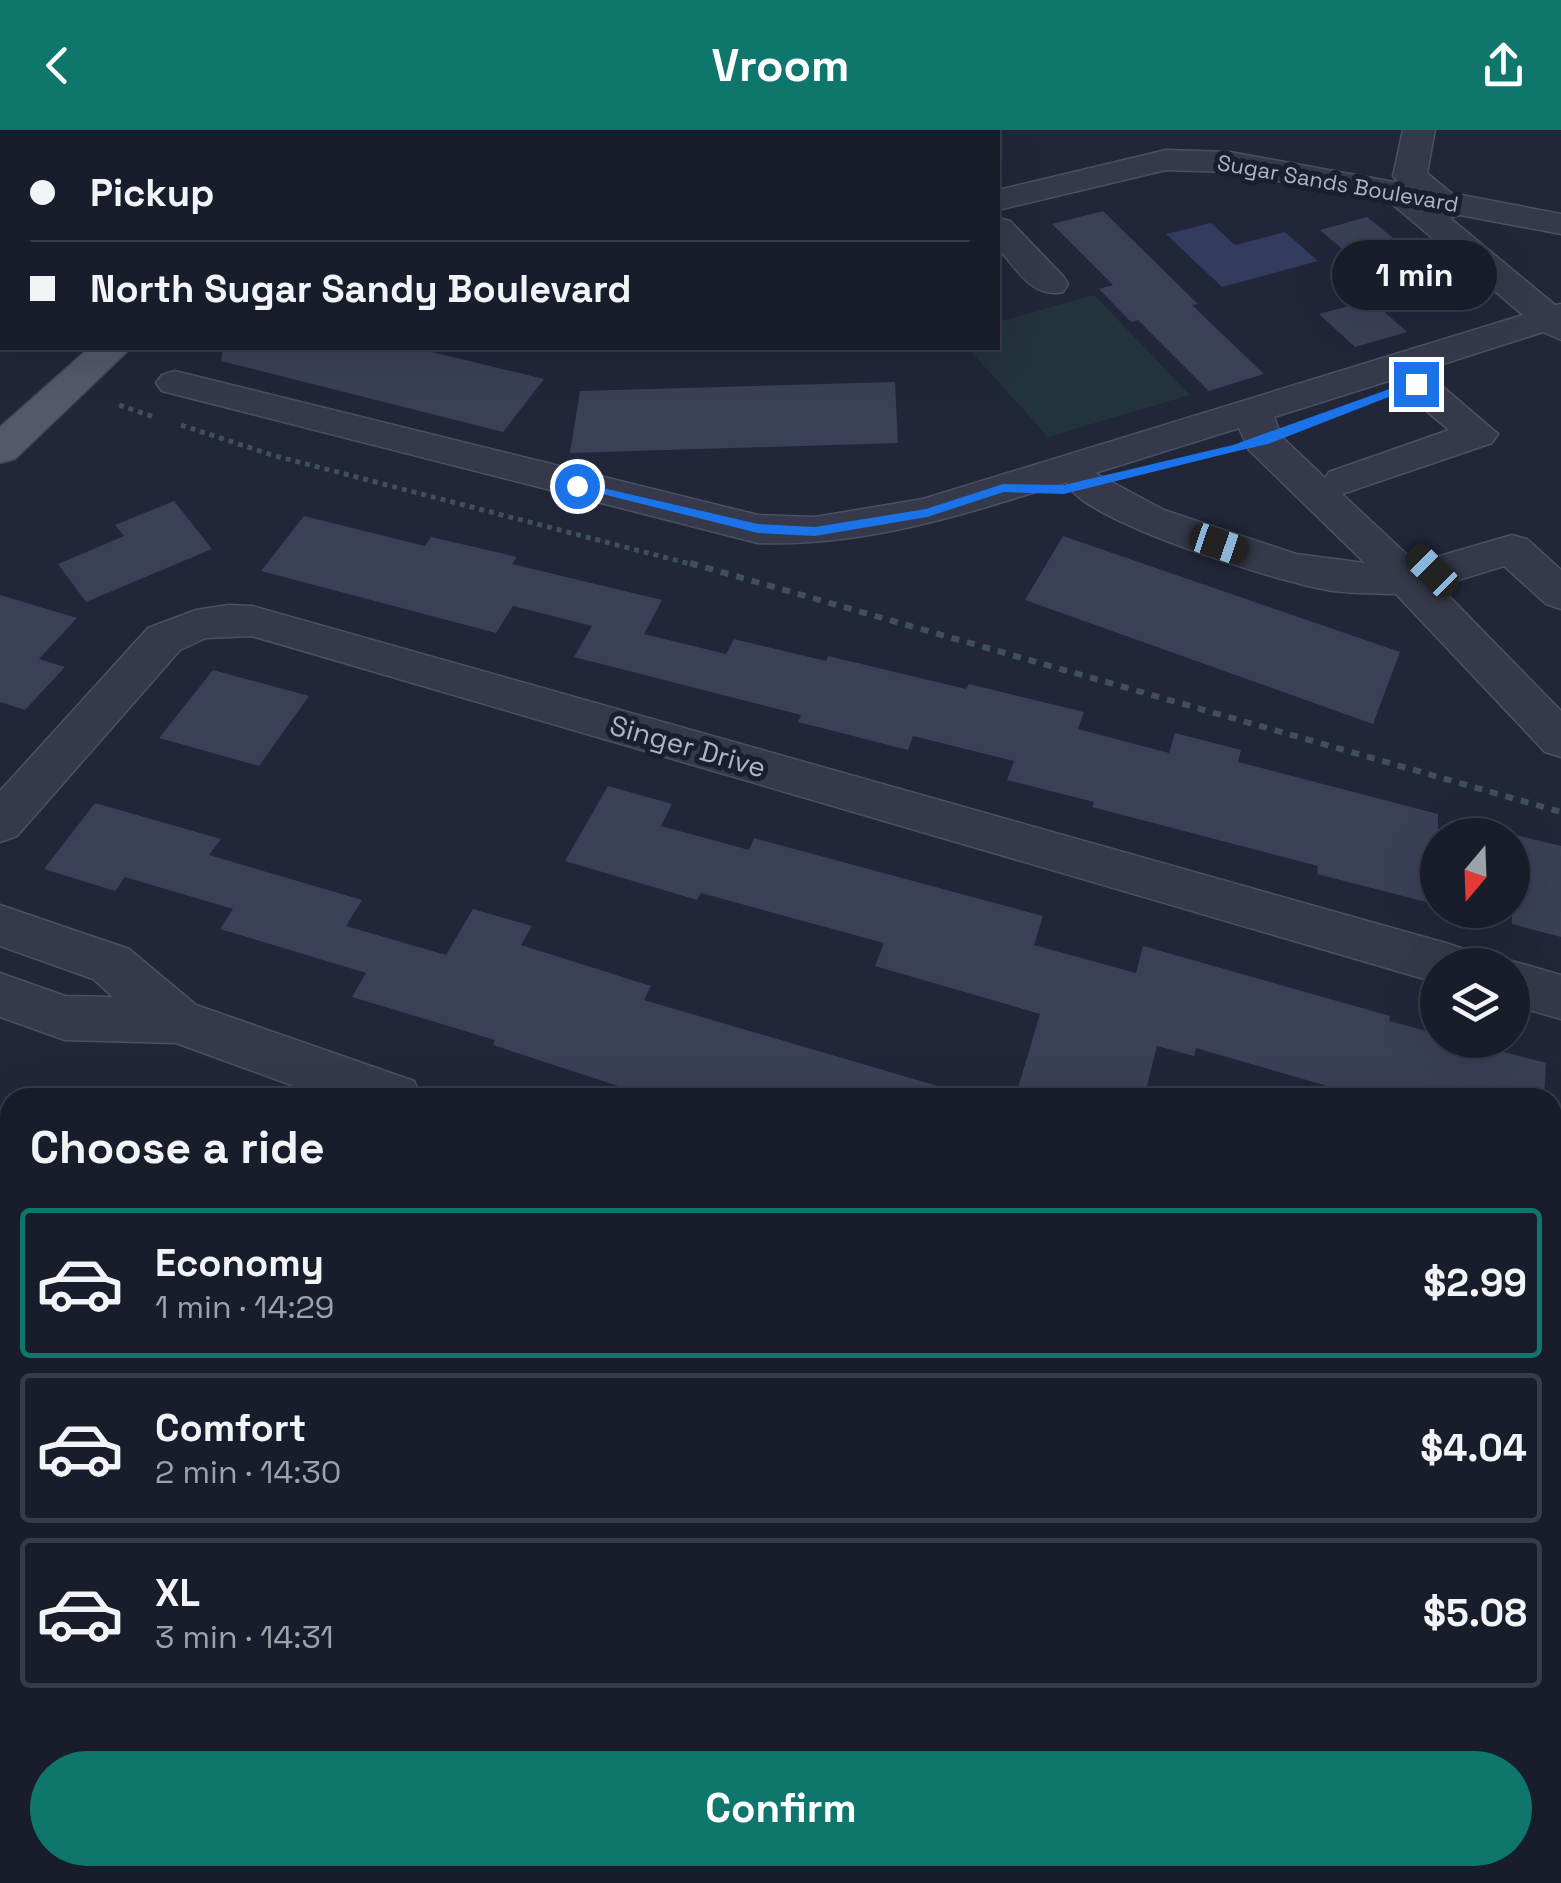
<!DOCTYPE html>
<html lang="en">
<head>
<meta charset="utf-8">
<style>
  body { margin:0; font-family:"Space Grotesk",sans-serif; background:#262937; color:#f1f3f6; height:100vh; display:flex; flex-direction:column; font-size:38px; white-space:nowrap }
  * { box-sizing:border-box; margin:0 }
  p { font-size:32px; color:#9fa1a9 }
  .icon { flex:none; width:55px; height:55px; fill:none; stroke:currentColor; stroke-width:2; stroke-linecap:round; stroke-linejoin:round }
  .map { position:relative; flex:1; overflow:hidden }
  .sheet { position:absolute; left:0px; top:958px; width:1562px; height:798px; display:flex; flex-direction:column; background:#191c2b; border-radius:30px 30px 0 0; box-shadow:0 10px 40px #0002,0 0 0 2px #373a47 }
  .sheet>* { flex:none }
  .guide { position:absolute; left:0px; top:0px; width:1000px; height:220px; box-shadow:0 10px 40px #0002,0 0 0 2px #373a47; display:grid; align-content:center; height:220px; padding:0 30px; background:#191c2b }
  .needle { width:65px; rotate:199deg }
  .controls { position:absolute; left:1420px; top:688px; display:grid; gap:20px }
  .controls a { display:grid; place-items:center; width:110px; height:110px; border-radius:50%; background:#191c2b; box-shadow:0 10px 40px #0002,0 0 0 2px #373a47; font-size:50px }
  .end { position:absolute; width:45px; height:45px; margin:-22px; border:12px solid #1a73e8; background:#fff; box-shadow:0 0 0 5px #fff }
  .from { border-radius:50% }
  .bubble { position:absolute; height:70px; border-radius:35px; background:#191c2b; box-shadow:0 10px 40px #0002,0 0 0 2px #373a47; font-size:32px; font-weight:700; line-height:70px; text-align:center }
  .car { position:absolute; width:30px; height:60px; margin:-30px -15px; border-radius:12px; box-shadow:0 0 8px 2px #0007; background:linear-gradient(#222 24%,#8ab4d8 0 40%,#222 0 76%,#8ab4d8 0 86%,#222 0) }
  .guide b { display:flex; align-items:center; gap:35px; height:95px; font-size:38px }
  .guide b+b { border-top:2px solid #373a47 }
  .guide i { width:25px; height:25px; background:#f1f3f6 }
  ul { padding:0; list-style:none }
  li { display:flex; align-items:center; gap:30px; height:150px; margin:0 20px 15px; padding:0 10px; border:5px solid #373a47; border-radius:10px }
  li div { flex:1 }
  li b { display:block; font-size:38px }
  li em { font-style:normal; font-weight:700 }
  li.current { border-color:#0f766e }
  li>.icon { width:90px; height:90px; stroke-width:1.5 }
  h2 { padding:0 30px; font-size:45px; line-height:120px }
  .action { display:flex; gap:20px; margin-top:auto; padding:20px 30px }
  .action a { flex:1; height:115px; border-radius:60px; background:#0f766e; color:#fff; font-size:40px; font-weight:700; line-height:115px; text-align:center }
  header { display:flex; justify-content:space-between; align-items:center; height:130px; padding:0 30px; background:#0f766e; color:#fff; font-size:45px; font-weight:700 }
  .map>svg:first-child { display:block }
</style>
</head>
<body>
<header><svg class="icon" aria-label="back" viewBox="0 0 24 24"><path d="M15 5l-7 7 7 7"/></svg>Vroom<svg class="icon" aria-label="share" viewBox="0 0 24 24"><path d="M12 15V3M7 8l5-5 5 5M5 13v7h14v-7"/></svg></header>
<div class="map">
<svg width="1561" height="1753" viewBox="0 0 1561 1753">
  <rect width="100%" height="100%" fill="#212639"/>
  <path fill="#23333b" d="M1094,165L1190,265L1048,307L968,218H998V192Z"/>
  <path fill="#333c5f" d="M1211,93L1235,115L1285,102L1318,131L1222,157L1166,104Z"/>
  <path fill="#3a4057" d="M1103,81L1198,174L1192,175L1264,244L1209,261L1138,190L1131,192L1099,159L1113,155L1052,94Z
    M1367,87L1402,115L1354,129L1320,100Z
    M1371,170L1407,202L1355,217L1319,184Z
    M223,218H415L544,249L503,302L221,231Z
    M895,252L898,313L570,323L580,261Z
    M174,371L212,419L86,472L58,434L124,406L115,395Z
    M304,386L425,416L431,407L517,427L512,434L662,470L644,504L726,524L734,509L826,531L828,526L966,559L969,554L1084,582L1078,599L1169,623L1175,603L1241,620L1238,632L1438,684V775L1317,744L1318,736L1092,677L1094,672L1007,650L1014,631L913,606L908,620L798,592L801,585L574,527L592,496L513,476L496,503L261,441Z
    M1063,406L1400,522L1373,594L1025,470Z
    M0,465L77,488L39,529L65,537L25,580L0,572Z
    M213,540L309,566L259,636L159,608Z
    M608,656L672,674L661,696L749,720L754,708L1043,786L1034,815L1136,843L1143,816L1390,886L1389,891L1438,904V910H1459L1546,933L1544,968H1369L1196,918L1194,926L1157,916L1144,968H1015L1040,884L875,836L884,813L701,763L697,770L565,731Z
    M95,673L221,709L209,725L362,770L346,796L446,825L473,779L532,796L521,815L651,856L644,870L941,957L940,968H655L493,915L495,910L352,867L366,843L220,799L233,779L125,747L115,761L44,739Z
    M1512,704L1561,716V807L1512,794Z"/>
  <g fill="none" stroke-linecap="round" stroke-linejoin="round">
    <g stroke="#4c5161" stroke-width="3">
      <path id="minor" d="M369,0L370,2L331,1L332,0Z
        M511,0H550L551,2H513Z
        M1403,0H1435L1427,43L1451,63L1561,84V104L1460,85L1450,88L1555,175L1561,174V210L1543,202L1418,242L1429,245L1498,304L1492,313L1342,364L1416,433L1512,405L1527,409L1561,440V479L1546,474L1504,436L1439,456L1561,581V627L1545,622L1396,464C1373,463 1349,464 1327,460C1283,453 1077,390 1067,352C965,384 866,417 758,413L162,261L156,253L162,245L175,241L758,385L815,387L923,369L1523,185L1390,72L1230,42L1166,40L998,80V60L1166,20L1230,22L1399,53L1393,46ZM1401,247L1397,253L1403,261L1449,300L1329,342L1325,348L1281,306L1274,287ZM1239,298L1249,320L1365,433L1296,424L1164,380L1095,343Z
        M998,88L1010,91L1063,146L1068,154L1063,162C1032,169 1016,138 998,118Z
        M228,475L252,476L1449,814L1467,820L1475,835H1438V853L252,506L206,508L180,520L17,706L0,712V661L148,498L196,480Z
        M0,775L129,819L196,875L414,951L422,968H327L176,913L65,910L0,887V843L65,866L113,867L93,849L0,816Z
        M1512,831L1561,845V889L1512,875V835H1502Z
        M1561,1148V1221L1552,1224V1151Z
        M0,1442L10,1446V1513L0,1509Z
        M1552,1449L1561,1452V1522L1552,1519Z
        M556,1745H642L645,1753H559Z"/>
    </g>
    <g stroke="#3e4253" stroke-width="3">
      <path id="major" d="M89,218H131L15,329L0,333V297Z"/>
    </g>
    <path stroke="#415058" stroke-width="5" stroke-dasharray="5 5" stroke-linecap="butt" d="M119,275L154,287
      M181,295L272,325L698,436"/>
    <path stroke="#415058" stroke-width="6" stroke-dasharray="8 8" stroke-linecap="butt" d="M690,433L1561,682"/>
    <use href="#minor" fill="#35394a" fill-rule="evenodd"/>
    <use href="#major" fill="#53586a" fill-rule="evenodd"/>
  </g>
  <path fill="#1a73e8" d="M1412,251L1422,254L1268,314L1233,322L1064,364L1004,362L927,387L815,406L758,403L570,356L577,352L758,394L815,397L926,379L1003,354L1064,355L1233,315Z"/>
  <g text-anchor="middle" dominant-baseline="central" stroke-width="10" stroke-linejoin="round" paint-order="stroke">
    <g font-size="22" fill="#afb4c6" stroke="#1a1e2e">
      <text transform="translate(1338 53) rotate(10)">Sugar Sands Boulevard</text>
    </g>
    <g font-size="28" fill="#afb4c6" stroke="#1a1e2e">
      <text transform="translate(688 616) rotate(16)">Singer Drive</text>
    </g>
  </g>
</svg>
<div class="controls">
<a><svg class="needle" viewBox="-14 -14 28 28"><path d="M0-13l5 13h-10z" fill="#e53935"/><path d="M0 13l5-13h-10z" fill="#9fa1a9"/></svg></a>
<a><svg class="icon" aria-label="layers" viewBox="0 0 24 24"><path d="M12 4l9 5-9 5-9-5zM3 14l9 5 9-5"/></svg></a>
</div>
<i class="end from" style="left:577px;top:356px"></i>
<i class="end" style="left:1416px;top:254px"></i>
<div class="bubble" style="left:1332px;top:110px;width:165px">1 min</div>
<i class="car" style="left:1219px;top:414px;rotate:109deg"></i>
<i class="car" style="left:1432px;top:441px;rotate:315deg"></i>
<div class="guide">
<b><i class="from"></i>Pickup</b>
<b><i></i>North Sugar Sandy Boulevard</b>
</div>
<section class="sheet">
<h2>Choose a ride</h2>
<ul>
<li class="current"><svg class="icon" aria-label="car" viewBox="0 0 24 24"><path d="M5 17H2v-5l4-1 3-4h7l3 4 3 1v5h-3M9 17h6M6 11h13"/><circle cx="7" cy="17" r="2"/><circle cx="17" cy="17" r="2"/></svg><div><b>Economy</b><p>1 min · 14:29</p></div><em>$2.99</em></li>
<li><svg class="icon" aria-label="car" viewBox="0 0 24 24"><path d="M5 17H2v-5l4-1 3-4h7l3 4 3 1v5h-3M9 17h6M6 11h13"/><circle cx="7" cy="17" r="2"/><circle cx="17" cy="17" r="2"/></svg><div><b>Comfort</b><p>2 min · 14:30</p></div><em>$4.04</em></li>
<li><svg class="icon" aria-label="car" viewBox="0 0 24 24"><path d="M5 17H2v-5l4-1 3-4h7l3 4 3 1v5h-3M9 17h6M6 11h13"/><circle cx="7" cy="17" r="2"/><circle cx="17" cy="17" r="2"/></svg><div><b>XL</b><p>3 min · 14:31</p></div><em>$5.08</em></li>
</ul>
<div class="action"><a>Confirm</a></div>
</section>
</div>
</body>
</html>
